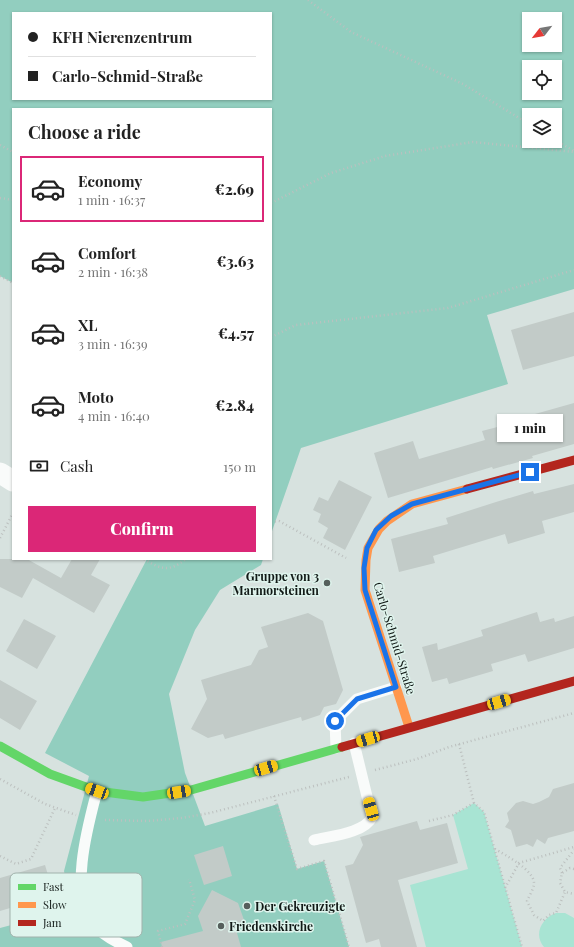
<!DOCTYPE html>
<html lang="en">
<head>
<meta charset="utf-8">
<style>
  body { margin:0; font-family:"Playfair Display",serif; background:#f6f6f6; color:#222; height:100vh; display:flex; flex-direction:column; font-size:15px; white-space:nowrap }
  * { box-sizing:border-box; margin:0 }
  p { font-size:13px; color:#767676 }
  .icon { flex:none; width:22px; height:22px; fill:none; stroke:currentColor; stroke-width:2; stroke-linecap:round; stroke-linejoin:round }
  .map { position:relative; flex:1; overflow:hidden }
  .sheet { position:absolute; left:12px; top:108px; width:260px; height:452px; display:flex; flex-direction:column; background:#fff; border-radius:0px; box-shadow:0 1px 3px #0004 }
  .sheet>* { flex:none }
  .top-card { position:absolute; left:12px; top:12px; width:260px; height:88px; border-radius:0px; box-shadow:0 1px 3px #0004; display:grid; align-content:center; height:88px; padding:0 16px; background:#fff }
  .needle { width:26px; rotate:239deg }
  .controls { position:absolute; left:522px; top:12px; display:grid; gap:8px }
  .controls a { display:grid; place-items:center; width:40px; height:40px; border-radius:0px; background:#fff; box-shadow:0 1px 3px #0004; font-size:20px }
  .end { position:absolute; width:18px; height:18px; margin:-9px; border:5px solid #1a73e8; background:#fff; box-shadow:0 0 0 2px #fff }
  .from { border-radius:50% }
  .bubble { position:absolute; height:28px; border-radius:0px; background:#fff; box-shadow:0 1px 3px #0004; font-size:13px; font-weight:800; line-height:28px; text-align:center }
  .car { position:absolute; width:12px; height:24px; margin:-12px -6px; border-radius:5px; box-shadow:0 0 3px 1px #0007; background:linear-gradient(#f5c518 24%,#345 0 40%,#f5c518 0 76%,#345 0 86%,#f5c518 0) }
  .top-card b { display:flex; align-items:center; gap:14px; height:38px; font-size:15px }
  .top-card b+b { border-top:1px solid #e0e0e0 }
  .top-card i { width:10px; height:10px; background:#222 }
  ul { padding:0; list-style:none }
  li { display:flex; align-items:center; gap:12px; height:66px; margin:0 8px 6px; padding:0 8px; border:2px solid transparent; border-radius:0px }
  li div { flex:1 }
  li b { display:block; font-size:15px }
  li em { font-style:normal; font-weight:800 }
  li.active { border-color:#db2777 }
  li>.icon { width:36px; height:36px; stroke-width:1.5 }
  h2 { padding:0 16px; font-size:18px; line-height:48px }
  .pay { display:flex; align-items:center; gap:10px; height:44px; padding:0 16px; font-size:15px }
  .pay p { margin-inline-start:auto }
  .action { display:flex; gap:8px; margin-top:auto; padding:8px 16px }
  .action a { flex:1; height:46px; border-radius:0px; background:#db2777; color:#fff; font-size:16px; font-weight:800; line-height:46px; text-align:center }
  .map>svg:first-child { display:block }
</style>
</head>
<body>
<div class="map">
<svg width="574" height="947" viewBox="0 0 574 947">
  <rect width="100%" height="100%" fill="#d7e2df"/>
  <path fill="#a8e4d3" d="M474,803L484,812L522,947H426L410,885L468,869L453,815Z
    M556,913H565L574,918V947H544C533,934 542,918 556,913Z"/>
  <path fill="#92cebf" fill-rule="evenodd" d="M0,0H574V289L487,315L508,384L301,448L271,534V109H13V283L0,276ZM13,13H271V99H13ZM529,19H555V45H529ZM529,67H555V93H529ZM529,115H555V141H529Z
    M147,559H263L261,565L220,590L195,630L169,694L185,773L205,826L278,804L297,869L324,861L349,947H0V928L72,909L64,871L89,776L45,753Z"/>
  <path fill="#c2cbc8" d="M574,312V356L523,370L511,330Z
    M574,403V444L532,456L533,458L493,469L492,467L388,498L374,453L413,441L419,459L485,440L482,431L536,417L535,414Z
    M339,480L372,497L345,550L323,538L328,528L318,522L321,514L313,510L319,497L328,501Z
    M574,484V512L542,521L545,533L508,544L505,534L433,556L435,563L399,572L391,539L448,524L446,518L496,502L533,491L534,494Z
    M0,559H27L61,578L72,559H100L91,575L110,585L94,613L33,578L22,598L0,587Z
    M537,612L540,622L554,618L555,622L574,616V648L528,662L525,654L491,664L493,671L449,684L447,678L432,682L422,647L437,643L438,650L483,636L481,630Z
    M308,613L323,621L343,690L336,704L324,707L320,715L302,721L301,717L225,739L223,734L208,738L191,729L207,699L201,680L251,665L259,650L268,647L261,627Z
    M24,619L56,636L37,669L6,651Z
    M0,680L37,701L20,730L0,718Z
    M574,783V831L548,838L545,844L537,839L533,847L527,844L516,847L511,830L505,827L509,821L507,813L516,803L523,801L533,804L539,802L549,797L553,789Z
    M417,821L420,830L447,823L458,863L398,880L417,947H381L379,939L366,943L345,866L353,864L363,845L360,837Z
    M223,846L232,876L204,885L194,855Z
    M45,865L54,895L0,911V878Z
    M212,890L238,903L244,920L237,933L241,947H162L161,942L203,931L198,916Z"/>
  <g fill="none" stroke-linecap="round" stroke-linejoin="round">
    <path stroke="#bcc0bf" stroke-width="2.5" stroke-dasharray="1 3" stroke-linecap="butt" d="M308,0L351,32L463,84L529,124
      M555,140L574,151
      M0,145L13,152
      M0,198L13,200
      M271,203L331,173L385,156L473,142L574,152
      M0,276L13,283
      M271,337L296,325L448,308L574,270
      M271,522L279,521L346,558
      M0,538L13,513
      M144,559C162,570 169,572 186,559
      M459,744L474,803L484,812L522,947
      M375,770L417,759L449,747L574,713
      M0,779L45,804L76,815
      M274,796L297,869L324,861L349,947
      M105,820L147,821L182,818L210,813L349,777
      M429,821L453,815L474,803
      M495,849C505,855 534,870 534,883C534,889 529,896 527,901L534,915L543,921L549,915L556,913L565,892
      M0,856L16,864L31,859L55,808
      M574,869L570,868L562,873L560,883L565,892L574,894
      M562,873L560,868L574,850
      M505,888L519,863L574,847
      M162,947L158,931L185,924L195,900L189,879"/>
    <path stroke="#f9fbfa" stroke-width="11" d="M336,748L335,721L357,699L396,687
      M97,791C88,825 68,896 94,925C102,934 116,942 127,947
      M314,840C330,836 365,833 372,817L354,743"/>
    <path stroke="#f9fbfa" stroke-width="21" d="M0,473L13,481"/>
    <path stroke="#63d668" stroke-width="9" d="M0,746L50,774L97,791L143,797L191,790L342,747"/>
    <path stroke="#ff974d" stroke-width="9" d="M409,727L365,590L366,560L368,548L379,529L387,521L412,504L467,489"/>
    <path stroke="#b3261e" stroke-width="9" d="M467,489L574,460
      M342,747L574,681"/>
  </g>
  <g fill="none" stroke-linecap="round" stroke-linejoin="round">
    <path stroke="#1a73e8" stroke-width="5" d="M335,721L357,699L396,687L365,590L364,568L367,548L376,530L391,516L412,504L530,472"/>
  </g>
  <g fill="#565f5c" stroke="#dff4ed" stroke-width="1.5">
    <circle cx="327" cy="583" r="4"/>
    <circle cx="247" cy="906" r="4"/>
    <circle cx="221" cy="926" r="4"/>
  </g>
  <g text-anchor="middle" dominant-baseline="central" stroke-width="3" stroke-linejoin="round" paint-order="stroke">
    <g font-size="12" font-weight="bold" fill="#111916" stroke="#dff4ed" text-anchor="start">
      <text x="319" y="576" text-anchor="end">Gruppe von 3<tspan x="319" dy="14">Marmorsteinen</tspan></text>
      <text x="255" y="906">Der Gekreuzigte</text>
      <text x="229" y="926">Friedenskirche</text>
    </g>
    <g font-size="12" fill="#111916" stroke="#dff4ed">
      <text transform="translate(395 638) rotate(73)">Carlo-Schmid-Straße</text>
    </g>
  </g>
  <rect x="10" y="873" width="132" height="64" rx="6" fill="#dff4ed" stroke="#a1b2ac" stroke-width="1"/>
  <rect x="18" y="884" width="18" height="6" fill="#63d668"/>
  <rect x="18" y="902" width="18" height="6" fill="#ff974d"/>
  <rect x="18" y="920" width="18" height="6" fill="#b3261e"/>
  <g font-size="11" fill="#111916">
    <text x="43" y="891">Fast</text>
    <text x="43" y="909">Slow</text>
    <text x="43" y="927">Jam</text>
  </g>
</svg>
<div class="controls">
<a><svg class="needle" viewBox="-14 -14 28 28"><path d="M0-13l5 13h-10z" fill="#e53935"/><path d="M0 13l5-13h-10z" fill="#767676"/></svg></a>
<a><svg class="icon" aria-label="locate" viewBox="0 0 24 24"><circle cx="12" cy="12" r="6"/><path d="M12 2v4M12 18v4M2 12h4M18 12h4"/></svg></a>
<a><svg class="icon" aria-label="layers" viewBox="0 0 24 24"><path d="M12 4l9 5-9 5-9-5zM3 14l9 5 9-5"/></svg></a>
</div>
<i class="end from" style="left:335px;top:721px"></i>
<i class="end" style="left:530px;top:472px"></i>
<div class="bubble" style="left:497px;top:414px;width:66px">1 min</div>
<i class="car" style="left:499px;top:702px;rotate:74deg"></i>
<i class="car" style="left:368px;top:739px;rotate:254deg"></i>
<i class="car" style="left:266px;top:768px;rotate:74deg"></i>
<i class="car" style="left:97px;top:791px;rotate:290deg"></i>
<i class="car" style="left:179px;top:792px;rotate:81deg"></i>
<i class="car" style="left:371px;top:809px;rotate:344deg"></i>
<div class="top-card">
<b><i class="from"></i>KFH Nierenzentrum</b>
<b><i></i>Carlo-Schmid-Straße</b>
</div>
<section class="sheet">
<h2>Choose a ride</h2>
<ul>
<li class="active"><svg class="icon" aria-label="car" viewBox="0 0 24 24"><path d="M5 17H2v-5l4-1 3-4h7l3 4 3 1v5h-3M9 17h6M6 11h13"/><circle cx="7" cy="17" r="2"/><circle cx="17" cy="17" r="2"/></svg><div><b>Economy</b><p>1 min · 16:37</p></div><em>€2.69</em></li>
<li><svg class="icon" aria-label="car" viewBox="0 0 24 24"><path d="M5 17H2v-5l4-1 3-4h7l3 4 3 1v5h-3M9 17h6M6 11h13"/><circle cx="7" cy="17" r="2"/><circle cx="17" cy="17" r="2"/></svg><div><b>Comfort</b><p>2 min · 16:38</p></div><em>€3.63</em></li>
<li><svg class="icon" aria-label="car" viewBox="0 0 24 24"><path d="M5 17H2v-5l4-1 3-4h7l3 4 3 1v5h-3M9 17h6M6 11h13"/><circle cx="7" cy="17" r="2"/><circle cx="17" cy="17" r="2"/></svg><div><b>XL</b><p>3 min · 16:39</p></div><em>€4.57</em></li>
<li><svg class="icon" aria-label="car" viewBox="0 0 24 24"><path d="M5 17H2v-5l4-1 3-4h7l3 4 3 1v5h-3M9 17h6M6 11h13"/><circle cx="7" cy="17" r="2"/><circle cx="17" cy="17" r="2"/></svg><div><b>Moto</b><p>4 min · 16:40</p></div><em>€2.84</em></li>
</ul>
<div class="pay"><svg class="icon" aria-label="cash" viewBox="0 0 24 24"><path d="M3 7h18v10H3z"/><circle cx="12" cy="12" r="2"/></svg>Cash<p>150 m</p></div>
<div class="action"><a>Confirm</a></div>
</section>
</div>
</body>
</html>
